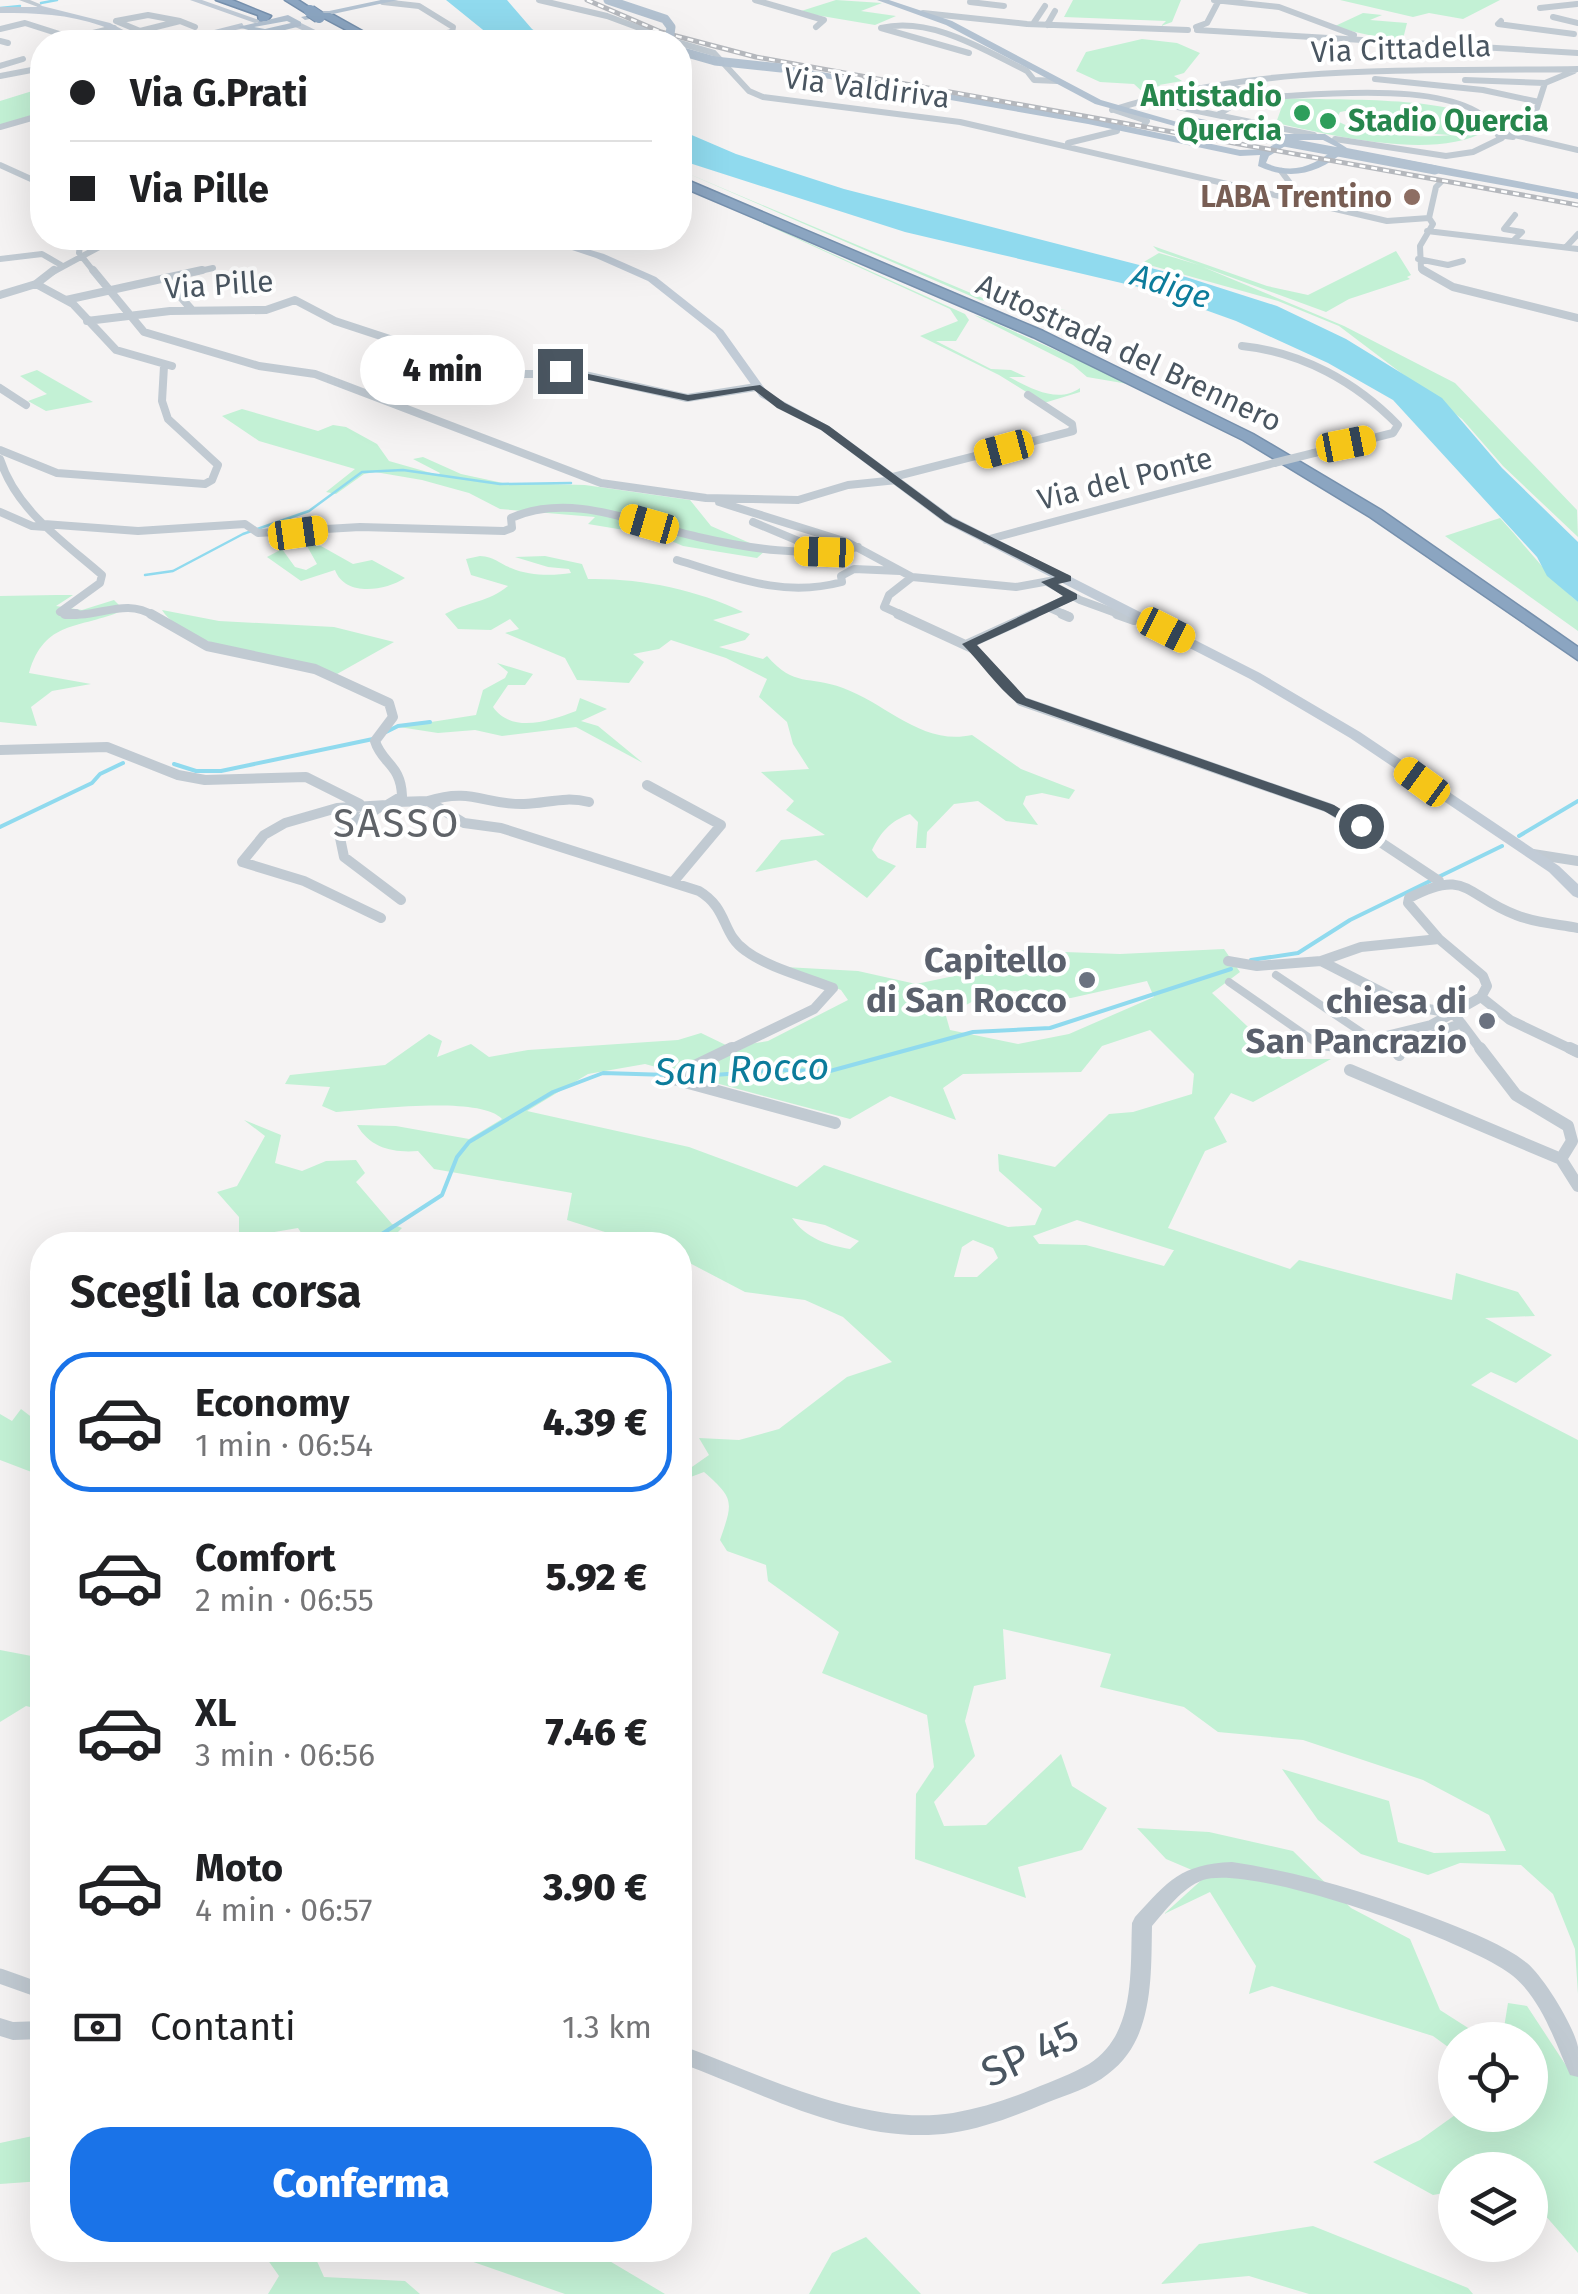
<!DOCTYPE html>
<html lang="it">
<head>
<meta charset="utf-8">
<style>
  body { margin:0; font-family:"Fira Sans",sans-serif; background:#f6f6f6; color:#202124; height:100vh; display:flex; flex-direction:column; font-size:38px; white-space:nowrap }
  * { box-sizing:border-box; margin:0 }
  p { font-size:32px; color:#757577 }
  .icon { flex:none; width:55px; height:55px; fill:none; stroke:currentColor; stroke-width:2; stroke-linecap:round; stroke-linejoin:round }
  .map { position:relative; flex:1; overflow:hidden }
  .sheet { position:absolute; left:30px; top:1232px; width:662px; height:1030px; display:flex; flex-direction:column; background:#fff; border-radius:40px; box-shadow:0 10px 40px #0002 }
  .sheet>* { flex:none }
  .hud { position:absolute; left:30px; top:30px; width:662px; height:220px; border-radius:40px; box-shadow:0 10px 40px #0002; display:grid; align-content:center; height:220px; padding:0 40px; background:#fff }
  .controls { position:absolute; left:1438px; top:2022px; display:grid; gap:20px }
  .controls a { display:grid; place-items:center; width:110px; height:110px; border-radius:50%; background:#fff; box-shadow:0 10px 40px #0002; font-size:50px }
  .end { position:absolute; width:45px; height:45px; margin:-22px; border:12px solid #4a5661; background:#fff; box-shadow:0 0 0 5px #fff }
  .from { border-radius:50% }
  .bubble { position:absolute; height:70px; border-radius:35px; background:#fff; box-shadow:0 10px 40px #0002; font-size:32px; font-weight:800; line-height:70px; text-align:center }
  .car { position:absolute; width:30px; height:60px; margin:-30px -15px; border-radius:12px; box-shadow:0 0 8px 2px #0007; background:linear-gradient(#f5c518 24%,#345 0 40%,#f5c518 0 76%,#345 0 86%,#f5c518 0) }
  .hud b { display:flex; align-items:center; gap:35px; height:95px; font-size:38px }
  .hud b+b { border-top:2px solid #e0e0e0 }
  .hud i { width:25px; height:25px; background:#202124 }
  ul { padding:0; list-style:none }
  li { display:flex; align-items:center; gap:30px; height:140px; margin:0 20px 15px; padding:0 20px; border:5px solid transparent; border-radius:40px }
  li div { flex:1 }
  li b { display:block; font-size:38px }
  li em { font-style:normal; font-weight:800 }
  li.current { border-color:#1a73e8 }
  li>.icon { width:90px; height:90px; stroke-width:1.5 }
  h2 { padding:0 40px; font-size:45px; line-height:120px }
  .pay { display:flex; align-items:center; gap:25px; height:110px; padding:0 40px; font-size:38px }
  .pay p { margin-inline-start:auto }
  .primary-button { display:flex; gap:20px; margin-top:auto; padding:20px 40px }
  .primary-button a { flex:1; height:115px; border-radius:40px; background:#1a73e8; color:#fff; font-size:40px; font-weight:800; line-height:115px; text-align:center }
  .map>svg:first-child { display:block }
</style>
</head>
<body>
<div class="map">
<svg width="1578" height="2294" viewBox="0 0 1578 2294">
  <rect width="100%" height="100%" fill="#f5f3f3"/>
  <path fill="#c3f1d5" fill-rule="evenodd" d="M836,0L882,3L861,11L896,16L875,25L798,12Z
    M1073,0H1181L1172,22L1161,26L1166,21L1064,17Z
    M1340,0H1500L1463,19L1429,13L1413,17Z
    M1363,13L1382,15L1370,20L1407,23L1403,39L1382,38L1333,27Z
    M1142,39L1177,43L1200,53L1184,73L1174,76L1182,81L1159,85L1169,91L1147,96L1134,84L1100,82L1076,71L1086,52Z
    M42,88L41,112L0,126V101Z
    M1285,98C1337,101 1449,95 1488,123L1486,131C1433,161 1331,135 1276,123ZM1361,108L1357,128L1450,135L1453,115L1475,127C1458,144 1354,135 1336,120L1340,112Z
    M682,171L985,299L1066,310L1015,307L980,300Z
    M680,185L965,314L969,320L956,341H936L991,369L1011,370L1026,377H1009C1030,388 1058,404 1080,388V392L1044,403L999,375L920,336L958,321L950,309Z
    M1153,246L1267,286L1308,295L1396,251L1411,275L1407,277L1410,279L1349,299L1326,312L1203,267L1344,326L1455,383L1577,510L1578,537L1503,466L1462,419L1339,326L1278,301L1142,263L1159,253L1199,265L1158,251Z
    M974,315L986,319L1134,385L1087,377L1073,365Z
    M37,370L93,402L46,411L28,401L47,394L20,376Z
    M242,409L318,431L333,425L346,427L377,444L389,461L438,475L440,473L413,459L423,457L461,474L503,483L585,485L690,500L711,526L766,550L757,558L683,546L660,536L588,524L595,517L500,509L469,493L422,480L375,472L364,474L336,494L326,492L355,469L259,441L222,416Z
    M1500,518C1527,547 1548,577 1578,602V631L1445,536Z
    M307,546H321L353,564L372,560L405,578C385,591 345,597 335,570L301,581L267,557L282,549L295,567L306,570L317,564Z
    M480,556C495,557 498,563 511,568C529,576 553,576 571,573L569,569L548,567L515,557L545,556L582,564L588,579C640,578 695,589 743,612L713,620L750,634L745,640L719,647L763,659L767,656C795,688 808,675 843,688C887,704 922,746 972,735L1021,769L1075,790L1069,799L1042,793L1026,796L1023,804L1038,825L1006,821L978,801L954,804L927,832L926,848H916L918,822L910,814C890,821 881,832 872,850L878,858L896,866L867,898L816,860L755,872L781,840L825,835L786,810L794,801L761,772L809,769L793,744L787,722L759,697L767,679L726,658L671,640L659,649L633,654L644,662L629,683L577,680L565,658L505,633L519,629L510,619L491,630L458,629L445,614C467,602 489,602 508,586L471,575L466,559Z
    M56,595H73L56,606L82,610L114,600L124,610C78,630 45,619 29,673L91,684L52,691L31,707L37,726L0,722V596Z
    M162,610L219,621L334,627L394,642L337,674C293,663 186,648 162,610Z
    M497,663L533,674L525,685H508L493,707C512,734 550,721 576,711L580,698L607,709L581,721L598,726L643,763L576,727L502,736L475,730L438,733L399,727L476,715L483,690L505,678L508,672Z
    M1224,949L1240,972L1212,993L1282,1059H1331L1253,1102L1231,1093L1214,1118L1227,1142L1205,1151L1168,1228L1290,1269L1299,1260L1452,1300L1456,1273L1518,1292L1535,1316L1485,1318L1552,1355L1516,1383L1491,1372L1471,1385L1578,1440V1994L1575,1949L1553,1894L1521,1865L1460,1863L1428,1875L1361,1854L1318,1820L1282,1769L1389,1801L1398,1842L1434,1853L1506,1851L1489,1815L1423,1780L1303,1740L1218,1732L1184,1707L1100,1687L1111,1654L1003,1629L1006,1679L974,1686L965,1721L975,1756L934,1802L944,1826L986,1825L1061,1754L1072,1786L1107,1808L1082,1850L1018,1867L1026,1898L915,1859L916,1794L934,1767L927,1715L822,1673L839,1632L768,1581L766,1565L727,1551L720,1540C733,1502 735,1499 704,1472L680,1481V1467L689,1469L709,1455L699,1438L739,1440L779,1429L847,1377L892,1362L843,1317L805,1300L745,1292L680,1258V1245H646L567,1220L572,1193L434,1169L418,1151C393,1153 370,1148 357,1125L396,1126L469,1139L502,1119C480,1095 370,1110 336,1112L322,1106L330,1087L285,1084L290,1075L385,1065L429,1034L442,1041L437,1057L471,1044L489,1057L528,1050L678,1040L701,1033L730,1047L768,1041L848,1000L841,990L785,967L858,971L916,984L973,972L1012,950L1120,954ZM1147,981L1154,997L1069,1034L1018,1044L950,1030L946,1016L988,993L1016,991L1036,1000L1071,998ZM1150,1030L1194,1074L1192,1094L1133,1112L1109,1114L1055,1167L998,1154L999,1171L1042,1209L1035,1225L1008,1227L824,1165L797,1187L689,1147L527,1111L588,1074L645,1064L850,1119L890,1096L956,1120L943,1088L963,1074L1081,1072L1102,1046ZM792,1218L825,1225L859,1241L850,1249C826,1245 806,1238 792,1218ZM1077,1220L1173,1250H1174L1164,1266L1086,1245L1039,1244L1033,1236ZM973,1240L993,1248L998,1258L977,1277H954L962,1247Z
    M244,1120L281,1135L275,1163L302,1171L326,1161L356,1160L365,1173L356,1182L392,1224L402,1228L385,1245H309L298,1228L239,1238V1217L217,1192L237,1186L265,1136Z
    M21,1409L42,1425V1476L0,1460V1414L12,1421Z
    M0,1650L42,1658V1710L26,1706L0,1722Z
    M1137,1828L1209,1832L1293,1851L1351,1908L1410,1939L1440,2010L1487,2040H1455V2052L1433,2036L1272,1986L1249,1994L1256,1966L1210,1892L1164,1914L1206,1876L1166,1859Z
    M1508,2003L1527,2006L1567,2067L1578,2051V2253L1530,2198V2170H1455V2191L1433,2195L1373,2162L1420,2140L1455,2115H1530V2040H1502Z
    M42,2134V2181L0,2184V2143Z
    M1313,2226L1468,2288L1473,2294H1309L1249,2276L1161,2284L1199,2244Z
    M866,2237L921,2294H809L832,2253Z
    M267,2250H312L324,2277L405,2281L420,2294H268L279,2276L265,2256Z
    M439,2250H591L665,2294H565Z"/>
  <path fill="#90daee" d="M446,0H507L532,29L552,42H498Z
    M680,130L736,154L844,189L1186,277L1277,306L1346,339L1442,398L1502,468L1578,542V602L1547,576L1537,557L1393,400L1328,363L1236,321L1147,289L905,232L680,160Z"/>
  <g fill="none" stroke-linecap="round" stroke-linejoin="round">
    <path stroke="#90daee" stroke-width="2.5" d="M41,3L57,0
      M0,8L20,6
      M145,575L173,571L243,534L309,511L362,472L403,470L500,484L571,483"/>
    <path stroke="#90daee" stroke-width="4" d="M386,732L398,726L430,722
      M174,764L196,771H221L373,739
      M0,827L92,783L100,774L123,763
      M1519,836L1578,801
      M1251,960L1298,953L1350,920L1502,846
      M688,1077L779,1070L830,1071L973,1032L1050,1028L1231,969
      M365,1245L442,1195L457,1157L469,1142L553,1092L603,1073L669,1075"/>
    <g stroke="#7690ad" stroke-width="3">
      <path id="motorway" d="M216,0H232L271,16L267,21H259L258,15Z
        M285,0H298L315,11L306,13Z
        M322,13H330L382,42H369L322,17Z
        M680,177L1043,331L1253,434L1381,510L1578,647V660L1370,517L1243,440L1033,337L680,186Z"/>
    </g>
    <path stroke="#c1cad2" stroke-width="8" d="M1276,975L1373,1040
      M1229,982L1321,1046L1337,1048"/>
    <path stroke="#c1cad2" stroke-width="6" d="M539,0L607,16L677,42
      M755,0L824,20L816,27
      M1214,0L1279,7L1354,35
      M383,2L419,6L453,27L452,32L434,36
      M970,2L1004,6
      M1540,8L1577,4
      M923,13L1027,24L1188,30
      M148,15L180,21L140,31L116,21Z
      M1553,17L1578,23
      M180,21L195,27
      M1501,21L1498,24L1574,34
      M1033,24L1045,6
      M1047,25L1055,11
      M1196,27L1207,23L1219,0
      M881,28C931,16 984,50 1027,71L1034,80L1057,81
      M881,28L969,53
      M0,29L25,23L72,38L114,28
      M1197,30L1578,53
      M0,41L8,43
      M680,43L714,53L749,91L763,97L960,122L1387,221L1429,218
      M0,66L23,59
      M0,76L42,68
      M1375,79L1483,90L1539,102
      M1465,80L1545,83
      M1227,85L1259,96H1283
      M1286,96C1334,93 1478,80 1498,135
      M1178,107L1314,135
      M1112,110C1261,62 1423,72 1578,69
      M1114,110L1147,121L1144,125
      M1219,114L1252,94
      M0,127L42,115
      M1503,134L1537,108L1545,83L1574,71
      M1513,137L1498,135L1510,134L1578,150
      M1335,139L1446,156L1473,152L1502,138
      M1068,143L1117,131
      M0,165L42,184
      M1281,171L1302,199
      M1427,231L1578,249
      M81,238L79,253L95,273
      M1513,241L1522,232L1504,229L1515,215
      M1566,247L1578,234
      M0,259L42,254L61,265
      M1418,259L1448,265L1463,261
      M51,273L116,238
      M191,273L213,268
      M1428,273L1421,269L1420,246L1433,224L1429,218L1436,187L1441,182"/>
    <path stroke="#c1cad2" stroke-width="8" d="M93,270L144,332L259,366L315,374L601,483L706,498L798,500L848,485L897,480
      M1423,270L1453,287L1578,318
      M166,280L192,310
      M36,284L73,304L116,350L172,366
      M0,295L36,284L54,270
      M66,300L202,270
      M87,321L170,311L266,310L295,300L335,321L472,366L525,374H580L687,398L756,387
      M1242,346C1302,352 1356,382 1398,425L1393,433L1314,453
      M0,388L26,405
      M0,450L57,473L205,484L212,480L218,465L168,419L162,401L164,366
      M0,459C16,510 63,541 102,575L100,583L60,612C92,623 123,595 154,616
      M893,477L1073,431L1072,424L1028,395
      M719,502L847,542L912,577L1016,587L1066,578
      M0,512L32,526L46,527
      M753,522L820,550
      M44,524L138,531L245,524L258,533L360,527L504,531L512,528L511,518C571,491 638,524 698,537C751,549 804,557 858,547
      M986,540L1274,463
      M677,560C734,577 782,598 842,582L841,576L854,569L900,571
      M1047,582L1080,600L1124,616
      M1050,608L1068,616
      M904,616L884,607L889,595L912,577
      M1029,616L1073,596"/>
    <path stroke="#c1cad2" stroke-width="10" d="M65,614H76
      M151,614L207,646L315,669L389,703L393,717L375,741C382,764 401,764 402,796L387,805L337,808L285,823L264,835L242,862L304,881L381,918
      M898,614L974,649L1021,701L1329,808L1439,881
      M1062,614L1069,617
      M1117,614L1134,620
      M968,644L1034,614
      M0,750L107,747L178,775L205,780L306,777L360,804
      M647,785L721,825L674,881
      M428,801C471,787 485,805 524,804C548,803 565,796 589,802
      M396,802L428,801L464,823L501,828L699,891C729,909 721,934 746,951C769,968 806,977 833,988L814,1009L727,1051
      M360,804L339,833L344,857L401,900
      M352,832L358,821L380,807
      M1533,854L1578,861
      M1439,939L1361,947L1321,961L1409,1006L1453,1013L1481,997
      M1228,961L1257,966L1321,961
      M1481,997L1487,986L1483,976L1439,939L1408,903L1409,898C1468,867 1465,896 1516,915C1536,923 1557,924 1578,928
      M1481,997L1510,1020L1575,1051
      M1461,1023L1482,1051
      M1337,1048L1431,1025L1453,1013L1461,1023L1396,1051"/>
    <path stroke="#c1cad2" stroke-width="12" d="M732,1048L670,1078L835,1123
      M1480,1048L1516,1095L1568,1126L1572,1141L1561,1159
      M1570,1048L1578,1052
      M1399,1055L1396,1050L1399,1048
      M1350,1070L1561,1159
      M1561,1159L1578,1186"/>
    <path stroke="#c1cad2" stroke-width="15" d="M0,1976L42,1991"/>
    <path fill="#c1cad2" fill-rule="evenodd" d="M19,0H30L42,5L38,7Z
      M1232,1862C1305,1873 1376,1895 1445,1922C1472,1933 1503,1944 1527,1963C1543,1976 1574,2026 1578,2047C1578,2056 1578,2068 1578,2077L1570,2075C1555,2042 1542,2000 1513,1976C1472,1942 1252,1863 1203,1880C1182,1888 1166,1910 1152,1926C1151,1977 1154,2040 1108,2074C1091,2088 1066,2095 1046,2103C1015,2116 985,2128 951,2133C858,2146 765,2094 680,2063V2045C763,2075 863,2127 953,2113C981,2108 1007,2100 1033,2089C1052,2081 1072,2074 1089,2064C1136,2034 1130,1971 1132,1923L1135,1917C1168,1881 1181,1864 1232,1862Z
      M0,2018L13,2022L42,2021V2039L13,2040L0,2036Z"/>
    <path fill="#c1cbd6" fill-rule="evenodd" d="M190,0H202L262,21L255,23Z
      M38,5L110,23L146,42C130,43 117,32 102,26C68,14 36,13 0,13V7H37Z
      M242,23L245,28L180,42H167Z
      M295,23H301L340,42H330L295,27Z
      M536,238H550L604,254L656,277L723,330L768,393L829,426L953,517L1260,673L1360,732L1559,866L1578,884V898L1573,896L1549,872L1350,738L1250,679L945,523L821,430L760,397L715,334L648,281L596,258Z"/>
    <path fill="#b3c2d1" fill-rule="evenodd" d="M381,0H398L305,20L301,17Z
      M877,0H889L952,21L1101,100L1212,132L1207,135L1095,104L946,25Z
      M288,15L301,22V26L265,35L238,27ZM287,21L291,23L265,29L254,27Z
      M781,65L1088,118L1240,150L1266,149L1282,140L1191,121L1196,118L1277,134H1325L1347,148L1578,193V199L1435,173L1431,169L1345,151C1318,174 1290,181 1258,166L1260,155L1240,156L1088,124L778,70ZM1295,140H1323L1337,147C1315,166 1293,175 1266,163L1269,156Z"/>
    <use href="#motorway" fill="#8ba5c1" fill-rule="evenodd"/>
    <g stroke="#b5b8bd" stroke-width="5">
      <path id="rail" d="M587,0L661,32L756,57L1578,205"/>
    </g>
    <use href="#rail" stroke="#fff" stroke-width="2.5" stroke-dasharray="6" stroke-linecap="butt"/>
    <g stroke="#7690ad" stroke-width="14" stroke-linecap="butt">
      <path id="motorway-bridge" d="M310,11L319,17"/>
    </g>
    <path stroke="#c1cad2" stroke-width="8" d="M1274,463L1314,453"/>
    <path stroke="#b3c2d1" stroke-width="9" d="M608,0L665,19L671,27L669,42
      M680,51L715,61L781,68
      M1214,129L1435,170"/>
    <use href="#motorway-bridge" stroke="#8ba5c1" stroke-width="12"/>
  </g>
  <path fill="#4a5661" d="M560,368L688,395L760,385L785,403L829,426L953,518L1071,576V581L1058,584L1077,594V599L977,645L1026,698L1334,805L1368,826L1356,829L1324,811L1017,703C996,686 981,663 962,644L1063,596L1041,582L1055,577L945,522L821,430L777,408L754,390L688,401L556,373Z"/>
  <g fill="#2e9e5b" stroke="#fff" stroke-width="4">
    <circle cx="1302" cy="113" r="10"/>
    <circle cx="1328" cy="121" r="10"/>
  </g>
  <circle fill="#8d6e63" stroke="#fff" stroke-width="4" cx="1412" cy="197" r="10"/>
  <g fill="#6b7280" stroke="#fff" stroke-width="4">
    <circle cx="1087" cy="980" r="10"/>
    <circle cx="1487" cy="1021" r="10"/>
  </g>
  <g text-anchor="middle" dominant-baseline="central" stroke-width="8" stroke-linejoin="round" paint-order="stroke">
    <g font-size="30" fill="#4a5661" stroke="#fff">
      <text transform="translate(1401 49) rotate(-2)">Via Cittadella</text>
      <text transform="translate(867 88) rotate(7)">Via Valdiriva</text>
      <text transform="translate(219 285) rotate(-4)">Via Pille</text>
      <text transform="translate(1129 353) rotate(25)">Autostrada del Brennero</text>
      <text transform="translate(1125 479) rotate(-14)">Via del Ponte</text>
    </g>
    <g font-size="30" font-weight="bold" fill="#27864d" stroke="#fff" text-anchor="end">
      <text x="1282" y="96">Antistadio<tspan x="1282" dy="34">Quercia</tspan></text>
      <text x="1348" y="121" text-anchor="start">Stadio Quercia</text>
    </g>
    <g font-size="30" font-weight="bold" fill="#785e54" stroke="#fff" text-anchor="end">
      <text x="1392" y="197">LABA Trentino</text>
    </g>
    <g font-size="32" font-style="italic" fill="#0c7c9b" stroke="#fff">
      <text transform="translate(1171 286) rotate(18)">Adige</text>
    </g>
    <g font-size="35" font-weight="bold" fill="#5b616d" stroke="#fff" text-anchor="end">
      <text x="1067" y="960">Capitello<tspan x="1067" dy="40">di San Rocco</tspan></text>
      <text x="1467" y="1001">chiesa di<tspan x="1467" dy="40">San Pancrazio</tspan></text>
    </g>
    <g font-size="38" font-style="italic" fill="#0c7c9b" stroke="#fff">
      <text transform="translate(742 1069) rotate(-2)">San Rocco</text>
    </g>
    <g font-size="40" letter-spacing="2.5" fill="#5f6368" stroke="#fff">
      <text x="397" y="824">SASSO</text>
    </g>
    <g font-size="42" fill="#4a5661" stroke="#fff">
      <text transform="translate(1030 2054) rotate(-25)">SP 45</text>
    </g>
  </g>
</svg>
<div class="controls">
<a><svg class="icon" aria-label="locate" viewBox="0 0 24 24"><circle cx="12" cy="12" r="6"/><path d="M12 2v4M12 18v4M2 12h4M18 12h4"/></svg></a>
<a><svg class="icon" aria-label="layers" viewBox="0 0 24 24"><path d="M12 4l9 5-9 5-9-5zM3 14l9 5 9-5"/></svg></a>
</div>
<i class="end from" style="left:1361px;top:826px"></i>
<i class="end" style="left:560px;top:371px"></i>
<div class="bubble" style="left:360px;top:335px;width:165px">4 min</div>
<i class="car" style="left:1346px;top:444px;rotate:79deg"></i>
<i class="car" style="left:1004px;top:449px;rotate:255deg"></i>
<i class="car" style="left:649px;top:524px;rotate:286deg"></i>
<i class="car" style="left:298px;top:533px;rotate:82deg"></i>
<i class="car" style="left:824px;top:552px;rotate:272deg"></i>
<i class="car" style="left:1166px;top:630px;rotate:117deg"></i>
<i class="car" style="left:1422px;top:782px;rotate:306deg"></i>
<div class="hud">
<b><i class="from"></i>Via G.Prati</b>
<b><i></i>Via Pille</b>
</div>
<section class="sheet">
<h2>Scegli la corsa</h2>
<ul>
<li class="current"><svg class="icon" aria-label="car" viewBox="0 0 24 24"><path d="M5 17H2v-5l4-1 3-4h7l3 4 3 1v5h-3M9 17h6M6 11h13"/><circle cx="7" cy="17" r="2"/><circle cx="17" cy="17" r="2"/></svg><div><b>Economy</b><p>1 min · 06:54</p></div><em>4.39 €</em></li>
<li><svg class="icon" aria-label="car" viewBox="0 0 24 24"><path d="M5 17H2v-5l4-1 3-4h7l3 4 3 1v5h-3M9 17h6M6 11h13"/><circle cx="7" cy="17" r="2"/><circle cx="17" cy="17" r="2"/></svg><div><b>Comfort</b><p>2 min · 06:55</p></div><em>5.92 €</em></li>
<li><svg class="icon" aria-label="car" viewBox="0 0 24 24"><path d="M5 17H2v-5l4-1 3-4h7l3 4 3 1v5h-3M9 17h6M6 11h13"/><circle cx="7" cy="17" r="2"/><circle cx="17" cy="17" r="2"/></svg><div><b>XL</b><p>3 min · 06:56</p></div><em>7.46 €</em></li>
<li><svg class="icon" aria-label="car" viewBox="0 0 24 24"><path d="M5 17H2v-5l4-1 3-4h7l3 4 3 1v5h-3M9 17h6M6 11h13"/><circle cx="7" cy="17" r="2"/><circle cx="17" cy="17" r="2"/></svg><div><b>Moto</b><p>4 min · 06:57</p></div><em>3.90 €</em></li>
</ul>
<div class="pay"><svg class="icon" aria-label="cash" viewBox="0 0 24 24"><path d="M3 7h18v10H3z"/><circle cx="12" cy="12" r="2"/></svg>Contanti<p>1.3 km</p></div>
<div class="primary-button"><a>Conferma</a></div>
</section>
</div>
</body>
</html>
